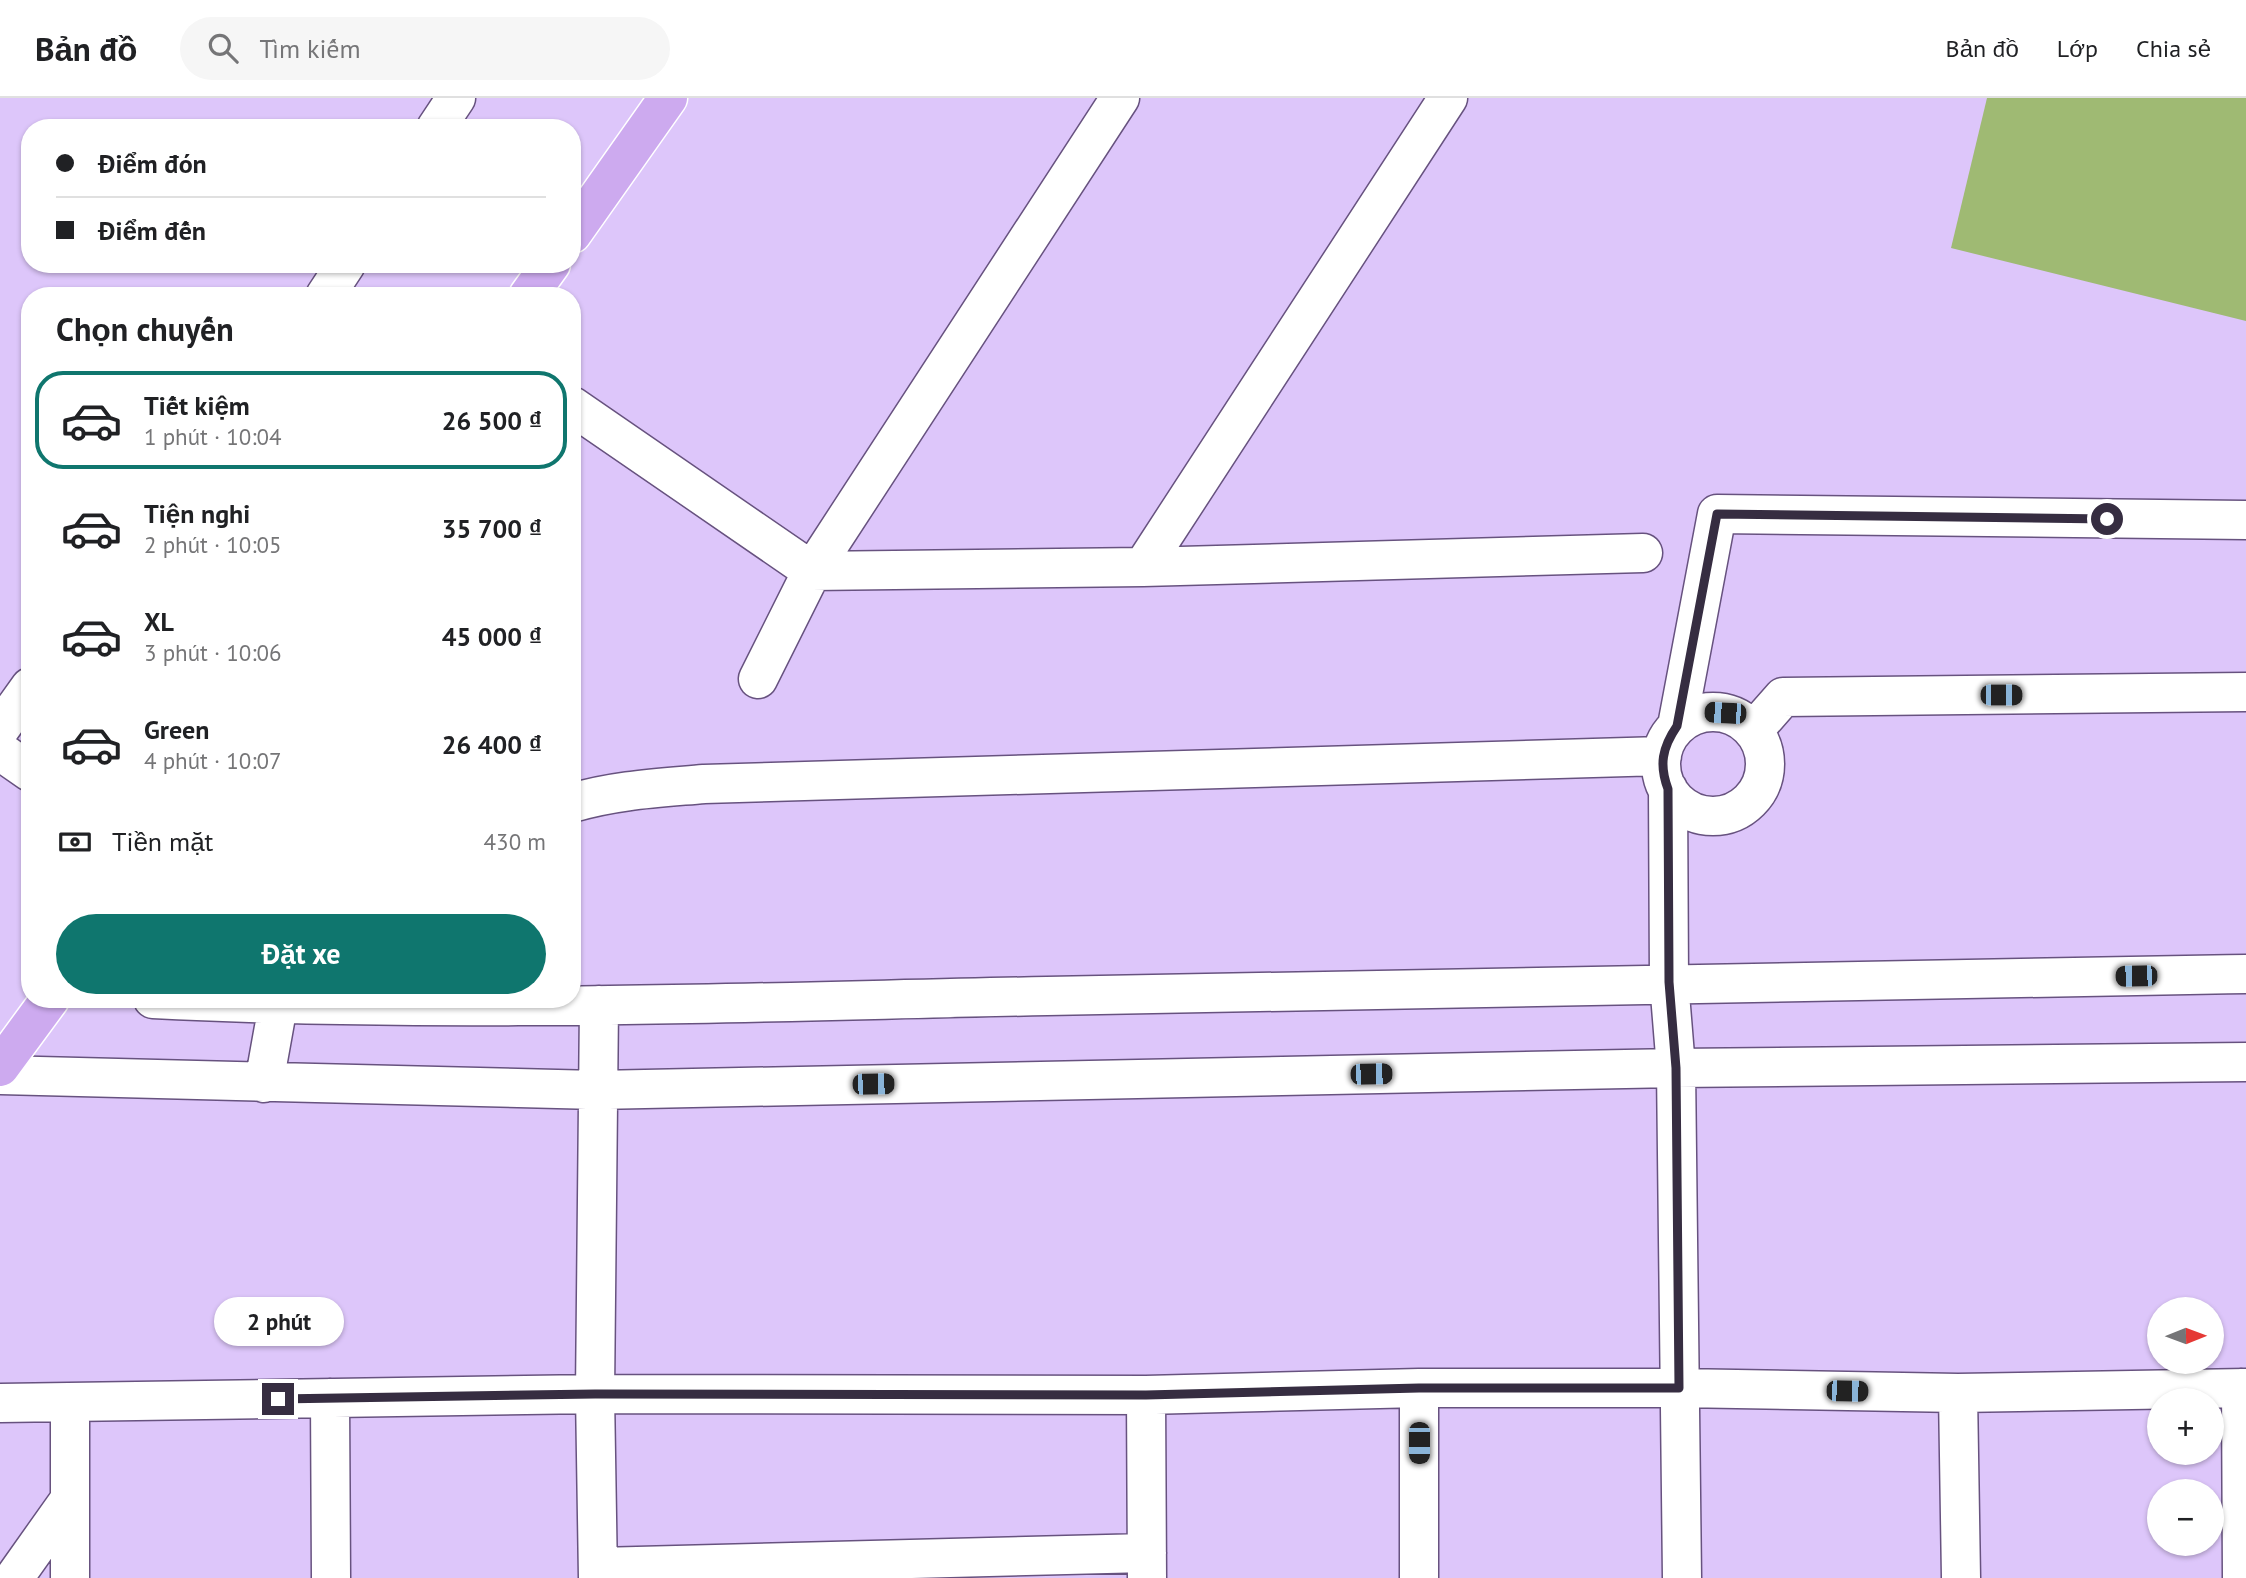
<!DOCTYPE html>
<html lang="vi">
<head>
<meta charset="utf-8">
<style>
  body { margin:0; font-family:"PT Sans",sans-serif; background:#f6f6f6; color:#202124; height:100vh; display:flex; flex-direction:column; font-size:26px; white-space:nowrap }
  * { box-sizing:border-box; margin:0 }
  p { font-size:23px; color:#757577 }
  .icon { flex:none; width:38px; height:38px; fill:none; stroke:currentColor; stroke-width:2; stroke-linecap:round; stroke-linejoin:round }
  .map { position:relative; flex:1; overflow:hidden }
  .drawer { position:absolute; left:21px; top:189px; width:560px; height:721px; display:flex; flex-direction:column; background:#fff; border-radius:28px; box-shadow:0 2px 5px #0004 }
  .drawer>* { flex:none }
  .hud { position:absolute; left:21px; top:21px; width:560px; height:154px; border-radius:28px; box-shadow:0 2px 5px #0004; display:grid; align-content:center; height:154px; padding:0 35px; background:#fff }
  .needle { width:46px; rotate:89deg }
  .tools { position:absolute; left:2147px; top:1199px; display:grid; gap:14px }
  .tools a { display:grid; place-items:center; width:77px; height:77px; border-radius:50%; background:#fff; box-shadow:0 2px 5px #0004; font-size:35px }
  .end { position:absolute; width:32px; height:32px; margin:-16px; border:9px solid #362d41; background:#fff; box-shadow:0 0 0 4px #fff }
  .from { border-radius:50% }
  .bubble { position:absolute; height:49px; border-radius:24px; background:#fff; box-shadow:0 2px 5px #0004; font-size:23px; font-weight:600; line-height:49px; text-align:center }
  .car { position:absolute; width:21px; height:42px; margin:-21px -10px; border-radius:9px; box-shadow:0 0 5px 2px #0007; background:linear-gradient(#222 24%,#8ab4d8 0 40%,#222 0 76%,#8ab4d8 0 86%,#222 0) }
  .hud b { display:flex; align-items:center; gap:24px; height:66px; font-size:26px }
  .hud b+b { border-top:2px solid #e0e0e0 }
  .hud i { width:18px; height:18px; background:#202124 }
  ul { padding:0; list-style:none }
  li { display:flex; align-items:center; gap:21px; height:98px; margin:0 14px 10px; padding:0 21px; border:4px solid transparent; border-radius:28px }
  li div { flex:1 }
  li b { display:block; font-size:26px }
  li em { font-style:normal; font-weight:600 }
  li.selected { border-color:#0f766e }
  li>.icon { width:63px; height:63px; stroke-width:1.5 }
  h2 { padding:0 35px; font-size:32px; line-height:84px }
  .pay { display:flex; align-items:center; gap:18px; height:77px; padding:0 35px; font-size:26px }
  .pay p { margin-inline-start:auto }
  .button { display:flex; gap:14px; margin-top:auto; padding:14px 35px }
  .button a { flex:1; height:80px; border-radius:42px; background:#0f766e; color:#fff; font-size:28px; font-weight:600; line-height:80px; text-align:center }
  header { display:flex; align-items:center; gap:42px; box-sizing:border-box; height:98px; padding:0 35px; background:#fff; border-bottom:2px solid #e0e0e0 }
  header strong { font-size:33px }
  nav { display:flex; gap:38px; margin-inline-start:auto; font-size:24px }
  .search { width:490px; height:63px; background:#f6f6f6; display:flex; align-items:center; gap:18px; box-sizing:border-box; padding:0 24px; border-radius:38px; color:#757577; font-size:26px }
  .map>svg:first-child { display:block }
</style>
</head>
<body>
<header>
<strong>Bản đồ</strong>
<div class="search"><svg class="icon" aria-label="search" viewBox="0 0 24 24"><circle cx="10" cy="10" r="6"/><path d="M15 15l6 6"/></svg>Tìm kiếm</div>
<nav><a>Bản đồ</a><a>Lớp</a><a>Chia sẻ</a></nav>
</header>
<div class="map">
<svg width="2246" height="1480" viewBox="0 0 2246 1480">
  <rect width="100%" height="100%" fill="#ddc6fa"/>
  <path fill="#9fba73" d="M1987,0H2246V223L1951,150Z"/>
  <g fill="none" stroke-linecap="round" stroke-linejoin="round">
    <g stroke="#67527f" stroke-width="41">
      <path id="minor" d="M436,30L456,0
        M325,198L346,166
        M572,308L812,473L1143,469L1643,455
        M1143,469L1448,0
        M758,581L812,473L1120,0
        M1661 666a52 52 0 1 1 104 0a52 52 0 1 1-104 0Z
        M1677,628L1717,416L2246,422
        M0,631L30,589
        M1753,633L1783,599L2246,594
        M0,653L30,674
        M1668,691L1669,884L1676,970L1682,1480
        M572,705C615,692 659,690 704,686L1662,658
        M153,901C450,916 749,904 1047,898C1446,889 1846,882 2246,876
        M0,977L597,992L1676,970L2246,964
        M264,985L278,907
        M1419,1290V1480
        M2241,1290L2242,1480
        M1958,1295L1961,1480
        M1146,1297L1147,1480
        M330,1300L331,1480
        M70,1304V1480
        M0,1305L595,1296L1146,1297L1419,1290H1679L1958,1295L2246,1290
        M598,1469L1147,1455
        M14,1480L70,1401
        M598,1480L595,1296L599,907"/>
    </g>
    <g stroke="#fff" stroke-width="41">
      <path id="major" d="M572,136L668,0
        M528,198L551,166
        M0,969L50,901"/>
    </g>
    <use href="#minor" stroke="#fff" stroke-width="38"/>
    <use href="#major" stroke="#cdaaef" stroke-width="38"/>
  </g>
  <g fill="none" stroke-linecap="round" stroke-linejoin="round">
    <path stroke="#362d41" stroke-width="9" d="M278,1301L595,1296L1146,1297L1419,1290H1679L1676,970L1669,884L1668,691C1659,667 1662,650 1677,628L1717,416L2107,421"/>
  </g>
</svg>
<div class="tools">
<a><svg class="needle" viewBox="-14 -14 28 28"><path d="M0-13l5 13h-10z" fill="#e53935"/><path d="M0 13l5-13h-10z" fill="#757577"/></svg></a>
<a>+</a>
<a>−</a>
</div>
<i class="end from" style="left:2107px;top:421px"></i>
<i class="end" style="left:278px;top:1301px"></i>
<div class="bubble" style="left:214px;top:1199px;width:130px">2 phút</div>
<i class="car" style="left:2001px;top:597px;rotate:90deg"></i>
<i class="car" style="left:1725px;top:615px;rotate:273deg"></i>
<i class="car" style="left:2136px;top:878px;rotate:269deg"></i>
<i class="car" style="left:1371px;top:976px;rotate:89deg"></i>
<i class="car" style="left:873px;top:986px;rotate:89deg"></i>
<i class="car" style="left:1847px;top:1293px;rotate:91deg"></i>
<i class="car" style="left:1419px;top:1345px;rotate:180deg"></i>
<div class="hud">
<b><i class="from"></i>Điểm đón</b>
<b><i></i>Điểm đến</b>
</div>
<section class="drawer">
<h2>Chọn chuyến</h2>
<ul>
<li class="selected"><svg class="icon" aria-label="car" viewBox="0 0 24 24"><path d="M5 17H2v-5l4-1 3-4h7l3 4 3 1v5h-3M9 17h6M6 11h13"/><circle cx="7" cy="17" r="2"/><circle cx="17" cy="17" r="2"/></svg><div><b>Tiết kiệm</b><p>1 phút · 10:04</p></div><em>26 500 ₫</em></li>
<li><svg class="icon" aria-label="car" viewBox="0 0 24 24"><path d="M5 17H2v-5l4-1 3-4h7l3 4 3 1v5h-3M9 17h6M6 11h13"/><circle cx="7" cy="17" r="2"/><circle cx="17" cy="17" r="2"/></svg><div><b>Tiện nghi</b><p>2 phút · 10:05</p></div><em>35 700 ₫</em></li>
<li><svg class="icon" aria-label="car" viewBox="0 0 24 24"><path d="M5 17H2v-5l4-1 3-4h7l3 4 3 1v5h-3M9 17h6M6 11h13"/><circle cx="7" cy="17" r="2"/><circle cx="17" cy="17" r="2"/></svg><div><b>XL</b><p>3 phút · 10:06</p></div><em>45 000 ₫</em></li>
<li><svg class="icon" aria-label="car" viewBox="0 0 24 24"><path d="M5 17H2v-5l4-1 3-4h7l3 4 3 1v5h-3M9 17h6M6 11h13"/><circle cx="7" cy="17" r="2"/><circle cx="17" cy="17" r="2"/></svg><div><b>Green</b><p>4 phút · 10:07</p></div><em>26 400 ₫</em></li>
</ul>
<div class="pay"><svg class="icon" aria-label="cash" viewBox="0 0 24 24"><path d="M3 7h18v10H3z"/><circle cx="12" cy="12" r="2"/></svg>Tiền mặt<p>430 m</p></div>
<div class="button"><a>Đặt xe</a></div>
</section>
</div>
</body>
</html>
